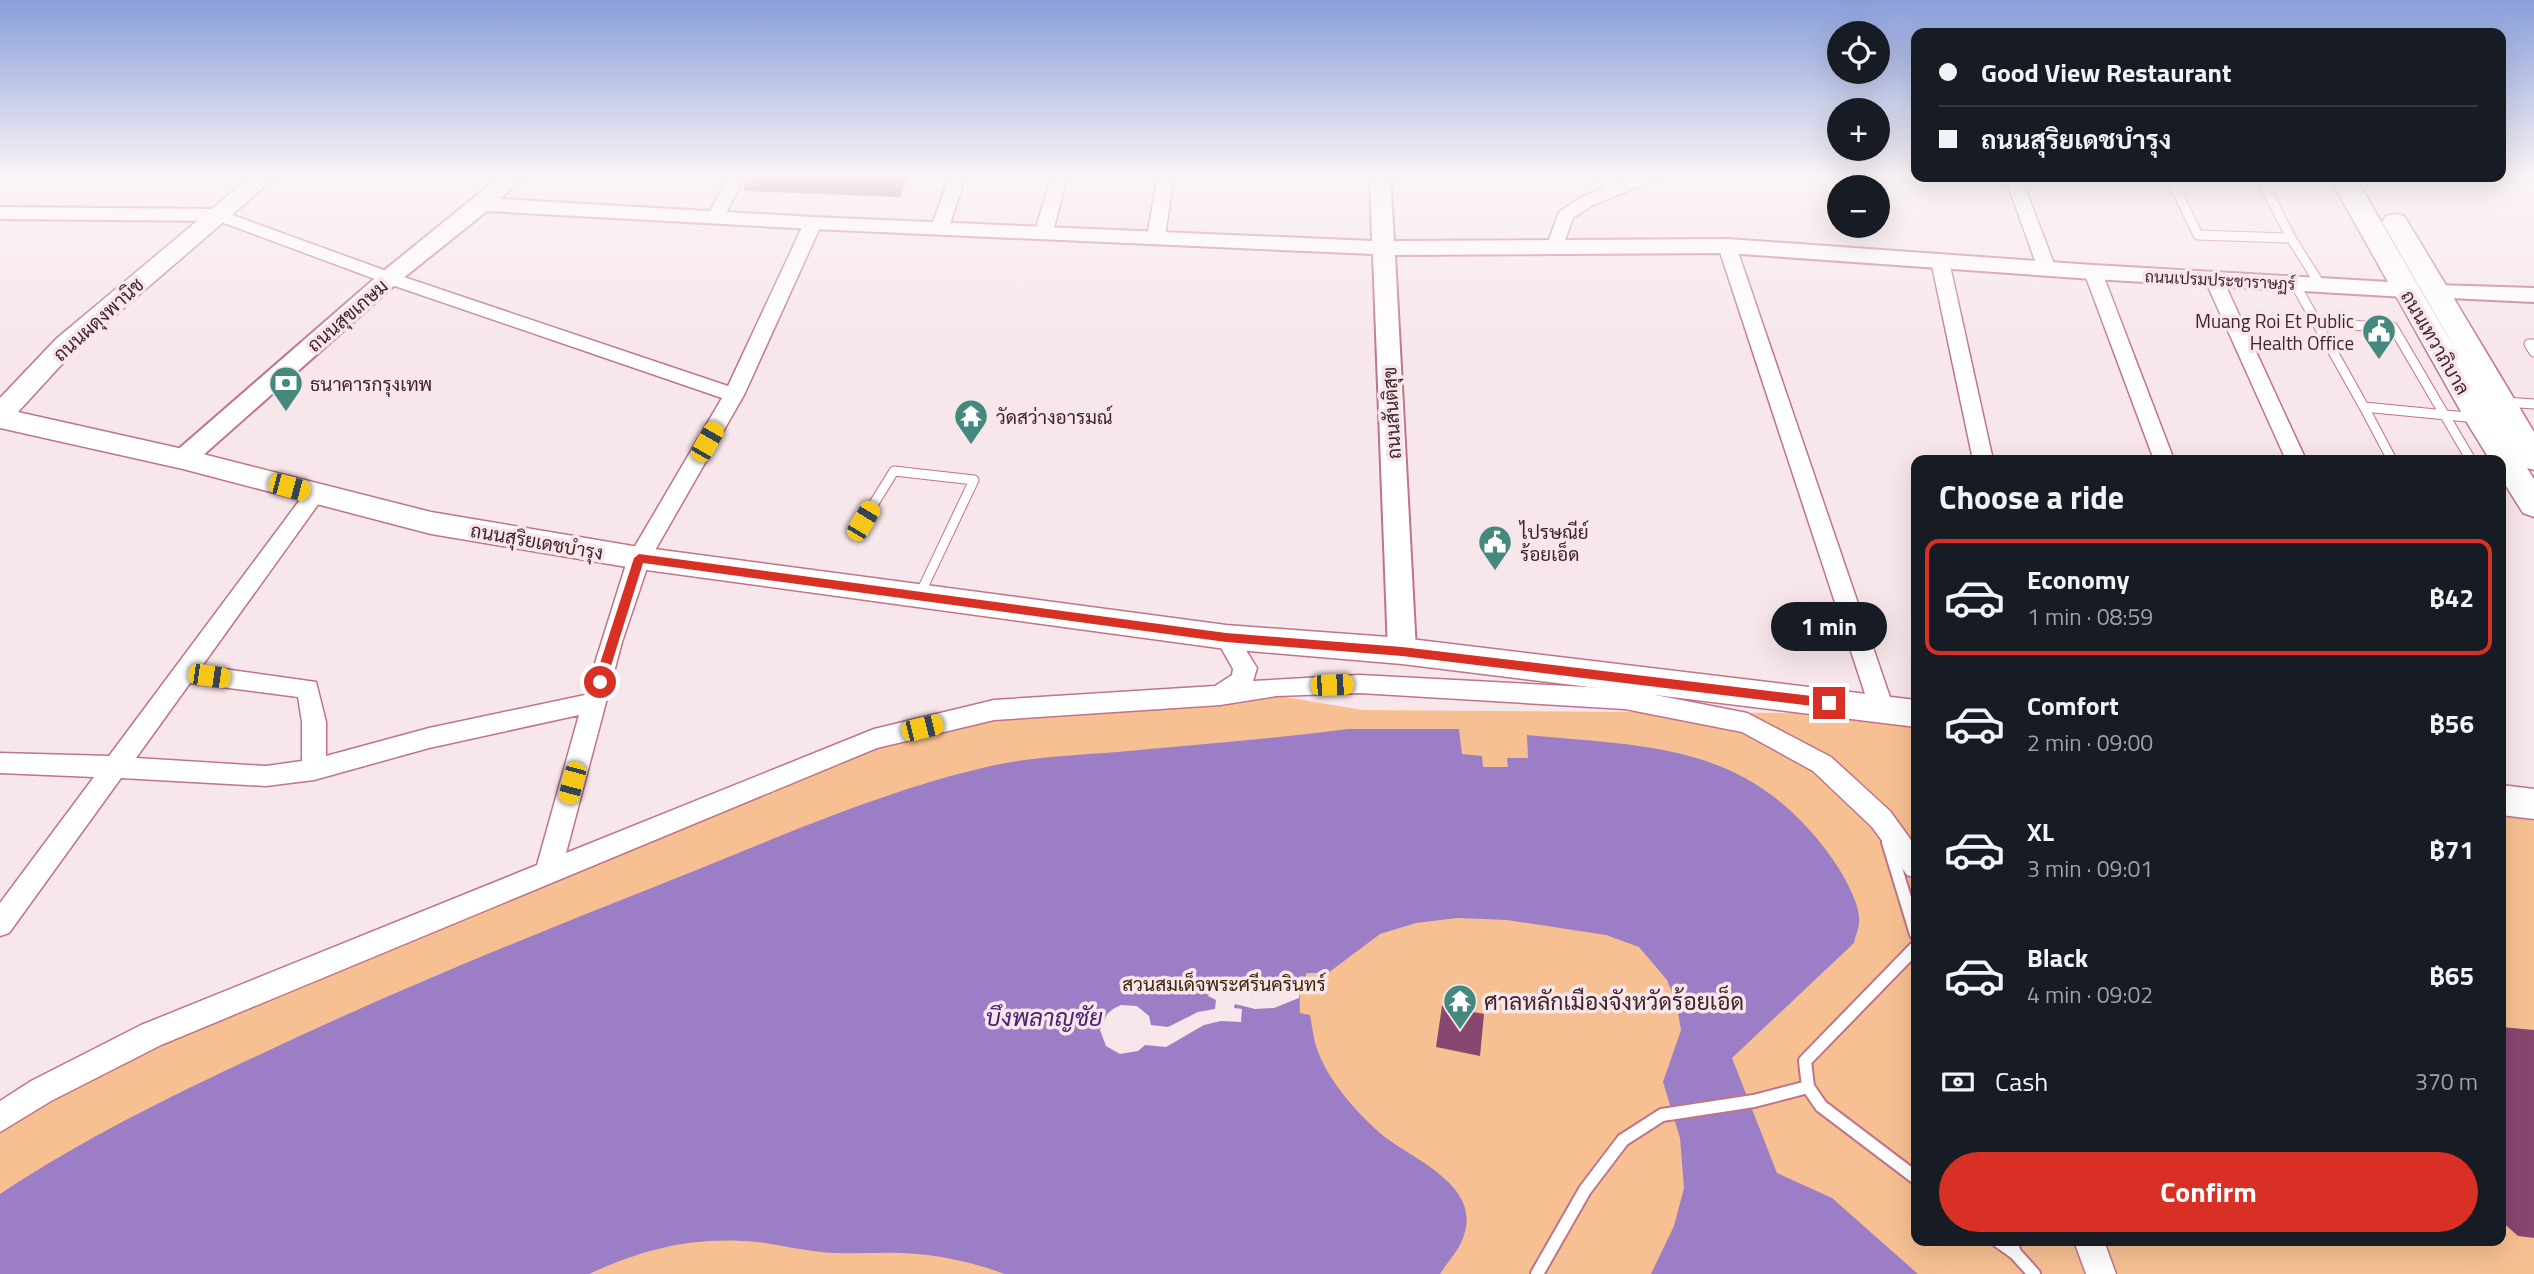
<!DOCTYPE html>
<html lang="en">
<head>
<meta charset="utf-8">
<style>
  body { margin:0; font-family:"Titillium Web",Sarabun,sans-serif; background:#242831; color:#f1f3f6; height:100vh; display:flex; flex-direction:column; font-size:26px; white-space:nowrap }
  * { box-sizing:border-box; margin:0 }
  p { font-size:23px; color:#9ea1a6 }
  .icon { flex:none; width:38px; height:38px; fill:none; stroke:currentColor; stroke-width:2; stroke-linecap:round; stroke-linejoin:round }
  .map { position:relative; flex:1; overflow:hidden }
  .drawer { position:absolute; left:1911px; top:455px; width:595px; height:791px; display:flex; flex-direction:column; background:#171b24; border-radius:14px; box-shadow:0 7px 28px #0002 }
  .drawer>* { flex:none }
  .hud { position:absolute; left:1911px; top:28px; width:595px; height:154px; border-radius:14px; box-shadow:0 7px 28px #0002; display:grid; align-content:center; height:154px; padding:0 28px; background:#171b24 }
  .buttons { position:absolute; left:1827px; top:21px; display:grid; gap:14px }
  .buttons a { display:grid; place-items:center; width:63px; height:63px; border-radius:50%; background:#171b24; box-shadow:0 7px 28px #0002; font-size:35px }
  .end { position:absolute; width:32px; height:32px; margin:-16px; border:9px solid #d93025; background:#fff; box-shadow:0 0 0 4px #fff }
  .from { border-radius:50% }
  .bubble { position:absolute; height:49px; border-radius:24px; background:#171b24; box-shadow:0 7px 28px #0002; font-size:23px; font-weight:700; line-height:49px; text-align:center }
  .car { position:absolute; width:21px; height:42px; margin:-21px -10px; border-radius:9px; box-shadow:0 0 5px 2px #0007; background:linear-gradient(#f5c518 24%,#345 0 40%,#f5c518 0 76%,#345 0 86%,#f5c518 0) }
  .hud b { display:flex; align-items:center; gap:24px; height:66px; font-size:26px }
  .hud b+b { border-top:2px solid #363941 }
  .hud i { width:18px; height:18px; background:#f1f3f6 }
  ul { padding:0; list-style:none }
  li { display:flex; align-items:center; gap:21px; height:116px; margin:0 14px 10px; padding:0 14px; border:4px solid transparent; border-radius:14px }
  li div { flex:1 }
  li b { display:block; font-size:26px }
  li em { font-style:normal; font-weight:700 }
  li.selected { border-color:#d93025 }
  li>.icon { width:63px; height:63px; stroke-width:1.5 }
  h2 { padding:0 28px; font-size:32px; line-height:84px }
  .pay { display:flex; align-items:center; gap:18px; height:77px; padding:0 28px; font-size:26px }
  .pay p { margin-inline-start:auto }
  .cta { display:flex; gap:14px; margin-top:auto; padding:14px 28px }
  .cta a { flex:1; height:80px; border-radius:42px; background:#d93025; color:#fff; font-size:28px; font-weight:700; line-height:80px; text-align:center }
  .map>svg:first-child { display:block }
</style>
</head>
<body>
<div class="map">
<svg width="2534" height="1274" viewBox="0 0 2534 1274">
  <rect width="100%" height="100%" fill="#f7e6ea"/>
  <path fill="#f6c092" d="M1238,689L1362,710L1916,714V1241H2501V798L2534,803V1274H0V1118L41,1091L874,739L994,710Z"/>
  <path fill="#9b7ec6" d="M1348,729H1459L1462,754L1482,756L1483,767H1508L1507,758H1528L1527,735C1652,747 1747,743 1829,854C1840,869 1861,903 1859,922C1859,929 1855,936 1854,943L1732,1058L1777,1173L1832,1198L1918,1274H1651L1674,1226L1684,1188L1680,1138L1663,1082L1681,1030L1676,1002L1667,980L1639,947L1606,935L1507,920L1457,918L1416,923L1380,934L1328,973H1307C1300,987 1299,997 1300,1013L1310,1015C1312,1025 1313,1036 1316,1046C1326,1078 1355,1111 1380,1133C1410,1159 1484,1184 1463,1238C1459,1250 1447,1263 1440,1274H1005C972,1262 936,1254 901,1253C875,1252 848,1255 821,1252C800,1250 779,1245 758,1242C694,1236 646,1248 589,1274H0V1194C83,1139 171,1096 261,1054C390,993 522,939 654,887C766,843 878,791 995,765C1035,757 1077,755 1117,752C1194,745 1271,739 1348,729Z"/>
  <path fill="#f7e6ea" d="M1215,982L1236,991L1255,994L1301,985L1299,998L1274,1008L1255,1009L1235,1004L1234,1008L1242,1009L1241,1022L1221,1021L1204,1025L1166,1047L1145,1045L1138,1051L1120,1054L1106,1046L1100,1030L1107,1014L1113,1009L1121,1005L1137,1006L1149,1016L1151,1025L1168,1027L1198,1012L1215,1009L1216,1000L1208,996Z"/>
  <path fill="#864770" d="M748,175H909L900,197L743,191Z
    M1442,1006L1484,1014L1480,1056L1436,1047Z
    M2501,1027L2534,1030V1238L2518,1236L2501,1221Z"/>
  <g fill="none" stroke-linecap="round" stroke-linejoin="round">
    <g stroke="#c17389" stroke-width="11">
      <path id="service-far1" d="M1599,175L1615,189
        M2170,177L2198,235L2291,238
        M2260,177L2291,238L2321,286
        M2295,284L2364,407L2477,418
        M2318,324L2393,327L2471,460
        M2534,344H2529L2534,352
        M2505,402L2534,404
        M2364,407L2392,460
        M863,521L894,471L974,480L919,596"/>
    </g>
    <g stroke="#c17389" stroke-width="16">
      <path id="service" d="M1888,842L1916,934
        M1916,947L1805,1061L1808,1087L1821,1106L1916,1178
        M1998,1241L2015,1253
        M2011,1241L2015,1253L2034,1274
        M1537,1274L1585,1190L1623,1140L1662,1115L1754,1101L1808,1087"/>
    </g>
    <g stroke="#c17389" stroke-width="3">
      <path id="minor" d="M729,175H745L722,221H710L707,217Z
        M950,175H966L949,227L940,232L931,227Z
        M1052,175H1068L1053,231L1044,236L1035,231Z
        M1158,175H1174L1165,236L1156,241L1147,236Z
        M1638,175H1660L1658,179L1593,205L1573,218L1562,249H1550L1547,245L1559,212L1581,197Z
        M2005,177H2021L2056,269L2053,273H2041L2038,269Z
        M219,210L395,274L728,386L804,223L813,218L822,223L744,395L650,559L622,642L566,853L874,729L994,700L1215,686L1232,675L1233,669L1215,637L1218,631L1226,628L1234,631L1257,668L1253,681L1360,675L1625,689L1747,713L1831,757L1890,811L1916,847V878L1907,875L1872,827L1813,771L1742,732L1625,709L1360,693L1276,696L1220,705L994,720L877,748L161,1045L51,1101L0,1132V1101L31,1081L141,1025L537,865L579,715L429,748L314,780L266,786L121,778L9,933L0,936V903L94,777L0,773V753L109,756L308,489L315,486L322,489L325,494L322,499L202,666L316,682L326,722V756L429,728L585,695L628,558L722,398L383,282L213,219L210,215L213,211ZM190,683L298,697L302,722V761L266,766L136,758Z
        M1727,241L1736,246L1894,709L1890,716L1882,719L1874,716L1870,709L1718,246Z
        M1940,255L1949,261L1993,460H1973L1931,261Z
        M2093,266L2102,272L2174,460H2154L2084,272Z
        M2214,274L2223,280L2306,460H2286L2205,280Z
        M2074,1241H2104L2116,1274H2086Z"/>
    </g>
    <g stroke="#c17389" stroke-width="4">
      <path id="tertiary" d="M502,175H524L500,199L813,217L1372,241L1370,175H1390L1394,241L1727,239L2093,265L2406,283L2414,285L2417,290L2414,295L2406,297L2093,279L1727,253L1395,255L1416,651L1412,659L1402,662L1392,659L1388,651L1373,254L813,229L487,211L397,283L192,465L183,468L174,465L170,459L174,453L381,273Z
        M0,207L219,209L227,210L230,215L227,220L219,221L0,219Z
        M2436,285L2534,288V302L2428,297L2425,292L2428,287Z"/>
    </g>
    <g stroke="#c17389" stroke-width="3">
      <path id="secondary" d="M252,175H278L74,351L18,412L183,449L431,512L639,547L1226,625L1402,638L1916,700V727L1402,664L1226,649L639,569L431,534L183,469L0,428V398L56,339Z
        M2501,785L2534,789V819L2501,815Z"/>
    </g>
    <g stroke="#c17389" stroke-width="3">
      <path id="primary" d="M2329,177H2355L2472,378L2382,222L2386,216L2395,214L2404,216L2408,222L2534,432V470L2527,468L2534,479V517L2523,513L2501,478V460H2490L2469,426Z"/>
    </g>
    <use href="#service-far1" stroke="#fff" stroke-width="9"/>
    <use href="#service" stroke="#fff" stroke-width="12"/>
    <use href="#minor" fill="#fff" fill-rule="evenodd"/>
    <use href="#tertiary" fill="#fff" fill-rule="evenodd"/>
    <use href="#secondary" fill="#fff" fill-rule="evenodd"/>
    <use href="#primary" fill="#fff" fill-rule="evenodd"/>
  </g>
  <linearGradient id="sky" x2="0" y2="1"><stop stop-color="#899eda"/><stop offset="0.5" stop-color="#fbf4f6"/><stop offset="1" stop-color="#fbf4f6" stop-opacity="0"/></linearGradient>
  <rect width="2534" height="353" fill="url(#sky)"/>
  <path fill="#d93025" d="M639,554L1226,633L1402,647L1829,698L1834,703L1829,708L1402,656L1226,642L643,563L606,682L600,687L594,682L634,558Z"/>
  <defs>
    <g id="civic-pin" transform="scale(1.75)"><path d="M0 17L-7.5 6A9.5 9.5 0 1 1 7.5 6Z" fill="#45897e" stroke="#f7e6ea"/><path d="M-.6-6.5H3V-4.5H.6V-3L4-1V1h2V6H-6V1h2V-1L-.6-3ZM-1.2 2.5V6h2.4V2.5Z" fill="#fff"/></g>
    <g id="bank-pin" transform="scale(1.75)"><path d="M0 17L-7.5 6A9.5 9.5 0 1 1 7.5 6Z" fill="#45897e" stroke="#f7e6ea"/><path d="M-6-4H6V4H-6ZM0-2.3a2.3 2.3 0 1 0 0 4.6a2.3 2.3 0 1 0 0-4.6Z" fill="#fff"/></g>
    <g id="temple-pin" transform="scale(1.75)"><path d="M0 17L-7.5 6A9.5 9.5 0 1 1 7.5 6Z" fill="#45897e" stroke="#f7e6ea"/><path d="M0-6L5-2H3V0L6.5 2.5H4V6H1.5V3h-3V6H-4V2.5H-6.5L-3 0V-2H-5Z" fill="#fff"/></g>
  </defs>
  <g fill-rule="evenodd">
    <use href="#civic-pin" x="2379" y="331"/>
    <use href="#bank-pin" x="286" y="383"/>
    <use href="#temple-pin" x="971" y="416"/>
    <use href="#civic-pin" x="1495" y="542"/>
    <use href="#temple-pin" x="1460" y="1001"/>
  </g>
  <g text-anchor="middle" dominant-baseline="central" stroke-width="7" stroke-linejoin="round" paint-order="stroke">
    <g font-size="16" fill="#43232d" stroke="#f7e6ea">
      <text transform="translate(2220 280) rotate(3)">ถนนเปรมประชาราษฏร์</text>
    </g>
    <g font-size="19" fill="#43232d" stroke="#f7e6ea">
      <text transform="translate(347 315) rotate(-41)">ถนนสุขเกษม</text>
      <text transform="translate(98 319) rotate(-42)">ถนนผดุงพานิช</text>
      <text transform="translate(2436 342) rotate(60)">ถนนเทวาภิบาล</text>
      <text transform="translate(1391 413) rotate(-93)">ถนนสันติสุข</text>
      <text transform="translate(537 541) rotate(10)">ถนนสุริยเดชบำรุง</text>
    </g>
    <g font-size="19" fill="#43232d" stroke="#f7e6ea" text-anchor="start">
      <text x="2354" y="320" text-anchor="end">Muang Roi Et Public<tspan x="2354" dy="22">Health Office</tspan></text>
      <text x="310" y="383">ธนาคารกรุงเทพ</text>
      <text x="996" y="416">วัดสว่างอารมณ์</text>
      <text x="1520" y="531">ไปรษณีย์<tspan x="1520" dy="22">ร้อยเอ็ด</tspan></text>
    </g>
    <g font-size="19" fill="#3e2409" stroke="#f7e6ea">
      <text x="1224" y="983">สวนสมเด็จพระศรีนครินทร์</text>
    </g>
    <g font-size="23" fill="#43232d" stroke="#f7e6ea" text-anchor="start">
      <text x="1484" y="1001">ศาลหลักเมืองจังหวัดร้อยเอ็ด</text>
    </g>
    <g font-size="24" font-style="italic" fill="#492075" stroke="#f7e6ea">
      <text x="1044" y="1017">บึงพลาญชัย</text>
    </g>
  </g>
</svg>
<div class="buttons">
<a><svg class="icon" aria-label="locate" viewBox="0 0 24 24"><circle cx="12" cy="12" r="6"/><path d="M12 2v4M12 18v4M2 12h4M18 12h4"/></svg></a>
<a>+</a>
<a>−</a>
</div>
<i class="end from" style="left:600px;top:682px"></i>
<i class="end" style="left:1829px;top:703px"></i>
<div class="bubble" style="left:1771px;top:602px;width:116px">1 min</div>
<i class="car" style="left:707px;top:442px;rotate:30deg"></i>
<i class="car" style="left:289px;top:487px;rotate:105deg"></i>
<i class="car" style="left:863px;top:521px;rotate:31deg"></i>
<i class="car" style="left:209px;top:676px;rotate:98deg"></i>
<i class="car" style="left:1332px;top:685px;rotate:88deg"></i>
<i class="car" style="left:922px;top:728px;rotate:76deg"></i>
<i class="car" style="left:572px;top:783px;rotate:195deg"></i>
<div class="hud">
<b><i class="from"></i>Good View Restaurant</b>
<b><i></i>ถนนสุริยเดชบำรุง</b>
</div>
<section class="drawer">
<h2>Choose a ride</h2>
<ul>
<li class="selected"><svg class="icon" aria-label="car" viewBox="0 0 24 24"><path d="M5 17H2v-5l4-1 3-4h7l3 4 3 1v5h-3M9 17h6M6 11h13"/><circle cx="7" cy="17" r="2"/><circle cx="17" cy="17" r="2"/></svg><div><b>Economy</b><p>1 min · 08:59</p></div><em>฿42</em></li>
<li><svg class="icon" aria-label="car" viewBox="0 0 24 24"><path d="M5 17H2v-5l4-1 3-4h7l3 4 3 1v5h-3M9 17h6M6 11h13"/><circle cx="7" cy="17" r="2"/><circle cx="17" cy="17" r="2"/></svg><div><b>Comfort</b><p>2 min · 09:00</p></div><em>฿56</em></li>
<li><svg class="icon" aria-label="car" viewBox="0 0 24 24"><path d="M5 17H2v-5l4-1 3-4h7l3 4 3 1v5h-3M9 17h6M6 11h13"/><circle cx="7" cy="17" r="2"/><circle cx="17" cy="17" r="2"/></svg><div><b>XL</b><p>3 min · 09:01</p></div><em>฿71</em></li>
<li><svg class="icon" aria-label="car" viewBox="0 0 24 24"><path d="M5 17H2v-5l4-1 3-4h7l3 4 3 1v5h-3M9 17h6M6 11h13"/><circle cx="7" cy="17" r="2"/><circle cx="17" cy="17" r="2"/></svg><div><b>Black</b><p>4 min · 09:02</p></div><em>฿65</em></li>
</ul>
<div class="pay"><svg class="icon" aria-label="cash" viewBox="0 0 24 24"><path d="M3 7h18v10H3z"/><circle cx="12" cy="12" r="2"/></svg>Cash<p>370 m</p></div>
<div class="cta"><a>Confirm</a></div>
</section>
</div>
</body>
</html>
